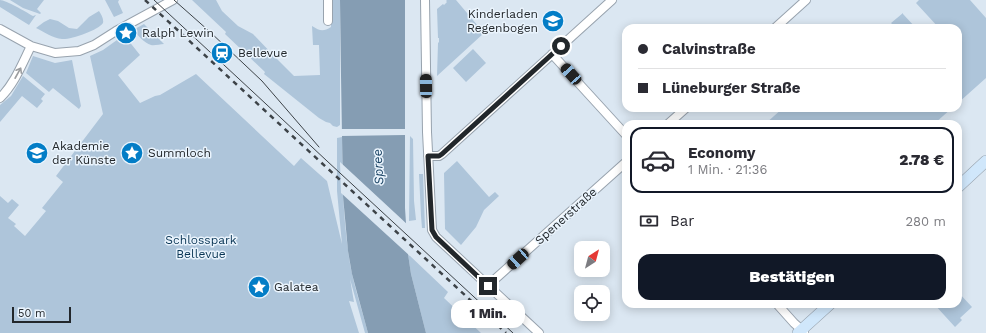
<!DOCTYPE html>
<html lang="de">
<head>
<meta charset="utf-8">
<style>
  body { margin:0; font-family:"Work Sans",sans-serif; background:#f2f2f3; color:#2b2b33; height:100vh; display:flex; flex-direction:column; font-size:15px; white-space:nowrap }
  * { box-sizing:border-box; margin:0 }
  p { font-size:13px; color:#7c7c81 }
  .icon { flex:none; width:22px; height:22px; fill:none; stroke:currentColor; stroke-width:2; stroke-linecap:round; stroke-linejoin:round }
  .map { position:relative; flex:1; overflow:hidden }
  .side { position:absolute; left:622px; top:120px; width:340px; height:188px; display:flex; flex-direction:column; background:#fff; border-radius:12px; box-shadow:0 2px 10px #0003 }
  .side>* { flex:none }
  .guide { position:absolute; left:622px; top:24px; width:340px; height:88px; border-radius:12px; box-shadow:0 2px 10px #0003; display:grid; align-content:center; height:88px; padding:0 16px; background:#fff }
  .needle { width:26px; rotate:36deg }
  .buttons { position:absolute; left:574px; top:241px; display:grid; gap:8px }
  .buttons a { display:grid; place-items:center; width:36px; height:36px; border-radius:8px; background:#fff; box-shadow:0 2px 10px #0003; font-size:20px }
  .scale { position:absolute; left:12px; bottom:10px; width:59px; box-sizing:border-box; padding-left:4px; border:2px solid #22272b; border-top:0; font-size:11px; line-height:14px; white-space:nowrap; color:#22272b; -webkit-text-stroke:3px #eaf4fd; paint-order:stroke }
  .end { position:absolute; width:18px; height:18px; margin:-9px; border:5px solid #22272b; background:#fff; box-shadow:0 0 0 2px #fff }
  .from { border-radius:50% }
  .bubble { position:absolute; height:28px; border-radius:12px; background:#fff; box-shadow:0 2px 10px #0003; font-size:13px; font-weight:800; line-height:28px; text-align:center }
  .car { position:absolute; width:12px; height:24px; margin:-12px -6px; border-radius:5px; box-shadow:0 0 3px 1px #0007; background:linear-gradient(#222 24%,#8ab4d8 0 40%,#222 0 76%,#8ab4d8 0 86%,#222 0) }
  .guide b { display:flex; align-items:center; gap:14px; height:38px; font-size:15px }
  .guide b+b { border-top:1px solid #e1e1e2 }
  .guide i { width:10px; height:10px; background:#2b2b33 }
  ul { padding:7px 0 0; list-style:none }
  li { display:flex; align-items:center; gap:12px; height:66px; margin:0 8px 6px; padding:0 8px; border:2px solid transparent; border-radius:12px }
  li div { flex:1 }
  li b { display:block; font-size:15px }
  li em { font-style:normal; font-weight:800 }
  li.active { border-color:#111827 }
  li>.icon { width:36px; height:36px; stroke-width:1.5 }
  .pay { display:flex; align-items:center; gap:10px; height:44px; padding:0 16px; font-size:15px }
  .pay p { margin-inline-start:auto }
  .primary-button { display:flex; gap:8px; margin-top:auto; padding:8px 16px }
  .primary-button a { flex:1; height:46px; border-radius:12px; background:#111827; color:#fff; font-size:16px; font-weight:800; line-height:46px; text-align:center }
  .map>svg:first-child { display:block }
</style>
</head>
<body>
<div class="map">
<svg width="986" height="333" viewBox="0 0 986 333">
  <rect width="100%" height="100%" fill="#dbe7f2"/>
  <path fill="#aec5da" d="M0,0C6,0 26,12 33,16L36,15L29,25L0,7Z
    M10,0H44L37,9L41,13L40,14L23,8Z
    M105,0H119L118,2L123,13L114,17Z
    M192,0H216L222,11L238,26L253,34L275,57L294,76L320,75L319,45H313L312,26C320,31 323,32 331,27L330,0H340V125L337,127L333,126L330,123L326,122L319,118L264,74L265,72L225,34L226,32Z
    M447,0H456L484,33L437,76L438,43L439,42V38H438L437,9L443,4L444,5L447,2L446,1Z
    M919,0H970L986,18V78L958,103V28H939L916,3Z
    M99,11C101,14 104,19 103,23C99,30 70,40 62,39C53,38 44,32 36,28L44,22L50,19L58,21L69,28L77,29L89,17Z
    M903,13V14L916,28H896L891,23Z
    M144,24L164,44C160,44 154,46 151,45C144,43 138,35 133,30Z
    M124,35L140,55L118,75L140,103L155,96L160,95L196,74L294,166L301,158L327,181L342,244L337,191V138L342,137C342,175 343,213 348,250C351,278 361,306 368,333H365L350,279L354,302L349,301L359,333H0V196L8,203L12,199L19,205L8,218L16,224L14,226L25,236L46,211L42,208L63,182L56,176L103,114L90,56L103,50Z
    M473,49L486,63L466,82L453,68Z
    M33,56L55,63L72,60L81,106L79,109L53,88L49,92L26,73Z
    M23,76L45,94L41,99L43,101L37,108L22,96L0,122V105L11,96Z
    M783,108H952L934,124H765Z
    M410,136L413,139L414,201L416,220L409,221Z
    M457,161L489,197L495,192L499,196L484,210L476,227L461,245L445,229L444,173Z
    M419,174H423L425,228H422L421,216Z
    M408,254L448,292L444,298L481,333H426L411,274Z
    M958,292L972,307L960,318L962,320L955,327L934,304H958Z"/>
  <path fill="#859db3" d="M340,0H405V208L408,254L411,274L426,333H368L352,274L348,251L343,196L341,75Z"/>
  <path fill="#dbe7f2" d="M341,129H405V135L341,136Z
    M340,162L408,225L410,256L341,193Z"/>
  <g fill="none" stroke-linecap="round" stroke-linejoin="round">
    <g stroke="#98a3ae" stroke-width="10">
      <path id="street" d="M425,0L427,132L432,230L436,237L539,333
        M328,21V0
        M775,28L806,0
        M0,29L31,46L55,53L79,51L94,45L116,31L173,0
        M552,54L626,135
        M0,98C15,83 22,64 31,46
        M668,124L686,108
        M428,156H439L442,154L612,0
        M488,286L494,280L626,162
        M777,304L794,323L804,332"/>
    </g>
    <g stroke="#98a3ae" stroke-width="12">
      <path id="secondary" d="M958,187L986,161
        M798,333L830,304"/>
    </g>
    <use href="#street" stroke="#fff" stroke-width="8"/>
    <use href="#secondary" stroke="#d0e7fb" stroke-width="11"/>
    <path stroke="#3d4348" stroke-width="1" d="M154,0L266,104L327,161L513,333
      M174,0L209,31L262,81L319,147"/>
    <path stroke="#3d4348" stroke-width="2.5" stroke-dasharray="5 5" stroke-linecap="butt" d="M145,0L506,333"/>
  </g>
  <defs><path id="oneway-shaft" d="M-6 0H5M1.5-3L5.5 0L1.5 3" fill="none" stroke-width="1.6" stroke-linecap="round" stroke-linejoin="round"/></defs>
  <use stroke="#9c9ea0" href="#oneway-shaft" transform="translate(18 73) rotate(-61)"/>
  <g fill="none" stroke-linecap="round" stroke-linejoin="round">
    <path stroke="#22272b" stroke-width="5" d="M488,286L436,237L432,230L428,156H439L442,154L561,46"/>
  </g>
  <defs>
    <g id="school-disc" transform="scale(1.15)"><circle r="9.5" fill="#037dc6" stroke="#eaf4fd"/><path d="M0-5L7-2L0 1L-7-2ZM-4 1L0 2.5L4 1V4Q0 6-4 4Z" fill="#fff"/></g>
    <g id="sight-disc" transform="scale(1.15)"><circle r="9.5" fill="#037dc6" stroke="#eaf4fd"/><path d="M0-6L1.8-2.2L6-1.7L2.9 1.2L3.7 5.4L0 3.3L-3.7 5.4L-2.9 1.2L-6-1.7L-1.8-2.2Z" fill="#fff"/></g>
    <g id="station-disc" transform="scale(1.15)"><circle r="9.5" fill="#037dc6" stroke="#eaf4fd"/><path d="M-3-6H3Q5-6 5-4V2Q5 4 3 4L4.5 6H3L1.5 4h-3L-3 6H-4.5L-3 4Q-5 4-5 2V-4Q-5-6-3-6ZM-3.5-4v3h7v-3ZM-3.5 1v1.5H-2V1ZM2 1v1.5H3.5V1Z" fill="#fff"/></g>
    <g id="university-disc" transform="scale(1.15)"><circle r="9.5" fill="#037dc6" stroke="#eaf4fd"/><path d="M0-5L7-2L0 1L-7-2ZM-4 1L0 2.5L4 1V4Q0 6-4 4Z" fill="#fff"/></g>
  </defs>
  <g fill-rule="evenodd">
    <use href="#school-disc" x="553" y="21"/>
    <use href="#sight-disc" x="126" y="33"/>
    <use href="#station-disc" x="222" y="53"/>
    <use href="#university-disc" x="37" y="153"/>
    <use href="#sight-disc" x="132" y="153"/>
    <use href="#sight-disc" x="259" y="287"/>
  </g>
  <g text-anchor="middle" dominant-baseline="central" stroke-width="3" stroke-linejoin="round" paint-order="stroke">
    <g font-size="12" fill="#22272b" stroke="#eaf4fd" text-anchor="start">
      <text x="538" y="14" text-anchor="end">Kinderladen<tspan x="538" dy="14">Regenbogen</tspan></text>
      <text x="142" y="33">Ralph Lewin</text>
      <text x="238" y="53">Bellevue</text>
      <text x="52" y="146">Akademie<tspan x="52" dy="14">der Künste</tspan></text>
      <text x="148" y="153">Summloch</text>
      <text x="274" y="287">Galatea</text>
    </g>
    <g font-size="12" fill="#22272b" stroke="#eaf4fd">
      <text transform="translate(566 216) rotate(-42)">Spenerstraße</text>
    </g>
    <g font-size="12" fill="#0a3655" stroke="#eaf4fd">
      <text x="201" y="240">Schlosspark<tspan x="201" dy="14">Bellevue</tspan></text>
    </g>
    <g font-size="13" font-style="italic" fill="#194263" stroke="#eaf4fd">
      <text transform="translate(378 167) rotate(-93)">Spree</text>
    </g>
  </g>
</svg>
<div class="buttons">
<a><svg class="needle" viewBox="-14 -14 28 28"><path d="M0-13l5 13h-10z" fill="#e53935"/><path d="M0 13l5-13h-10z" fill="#7c7c81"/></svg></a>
<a><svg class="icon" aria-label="locate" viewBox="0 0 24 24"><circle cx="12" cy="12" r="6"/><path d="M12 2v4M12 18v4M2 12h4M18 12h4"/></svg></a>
</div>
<div class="scale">50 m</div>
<i class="end from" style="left:561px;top:46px"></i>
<i class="end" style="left:488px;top:286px"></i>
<div class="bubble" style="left:451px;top:300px;width:74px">1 Min.</div>
<i class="car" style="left:571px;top:74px;rotate:318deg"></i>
<i class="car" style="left:426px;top:86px;rotate:359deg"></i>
<i class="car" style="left:518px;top:259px;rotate:228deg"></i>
<div class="guide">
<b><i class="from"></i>Calvinstraße</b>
<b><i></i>Lüneburger Straße</b>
</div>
<section class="side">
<ul>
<li class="active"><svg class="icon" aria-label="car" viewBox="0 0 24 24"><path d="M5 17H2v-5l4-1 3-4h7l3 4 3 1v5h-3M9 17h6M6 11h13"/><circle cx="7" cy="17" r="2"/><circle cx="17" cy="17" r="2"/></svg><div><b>Economy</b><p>1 Min. · 21:36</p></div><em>2.78 €</em></li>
</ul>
<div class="pay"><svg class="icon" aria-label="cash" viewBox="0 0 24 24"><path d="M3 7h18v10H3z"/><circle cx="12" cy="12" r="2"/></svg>Bar<p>280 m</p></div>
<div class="primary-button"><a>Bestätigen</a></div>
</section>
</div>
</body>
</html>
